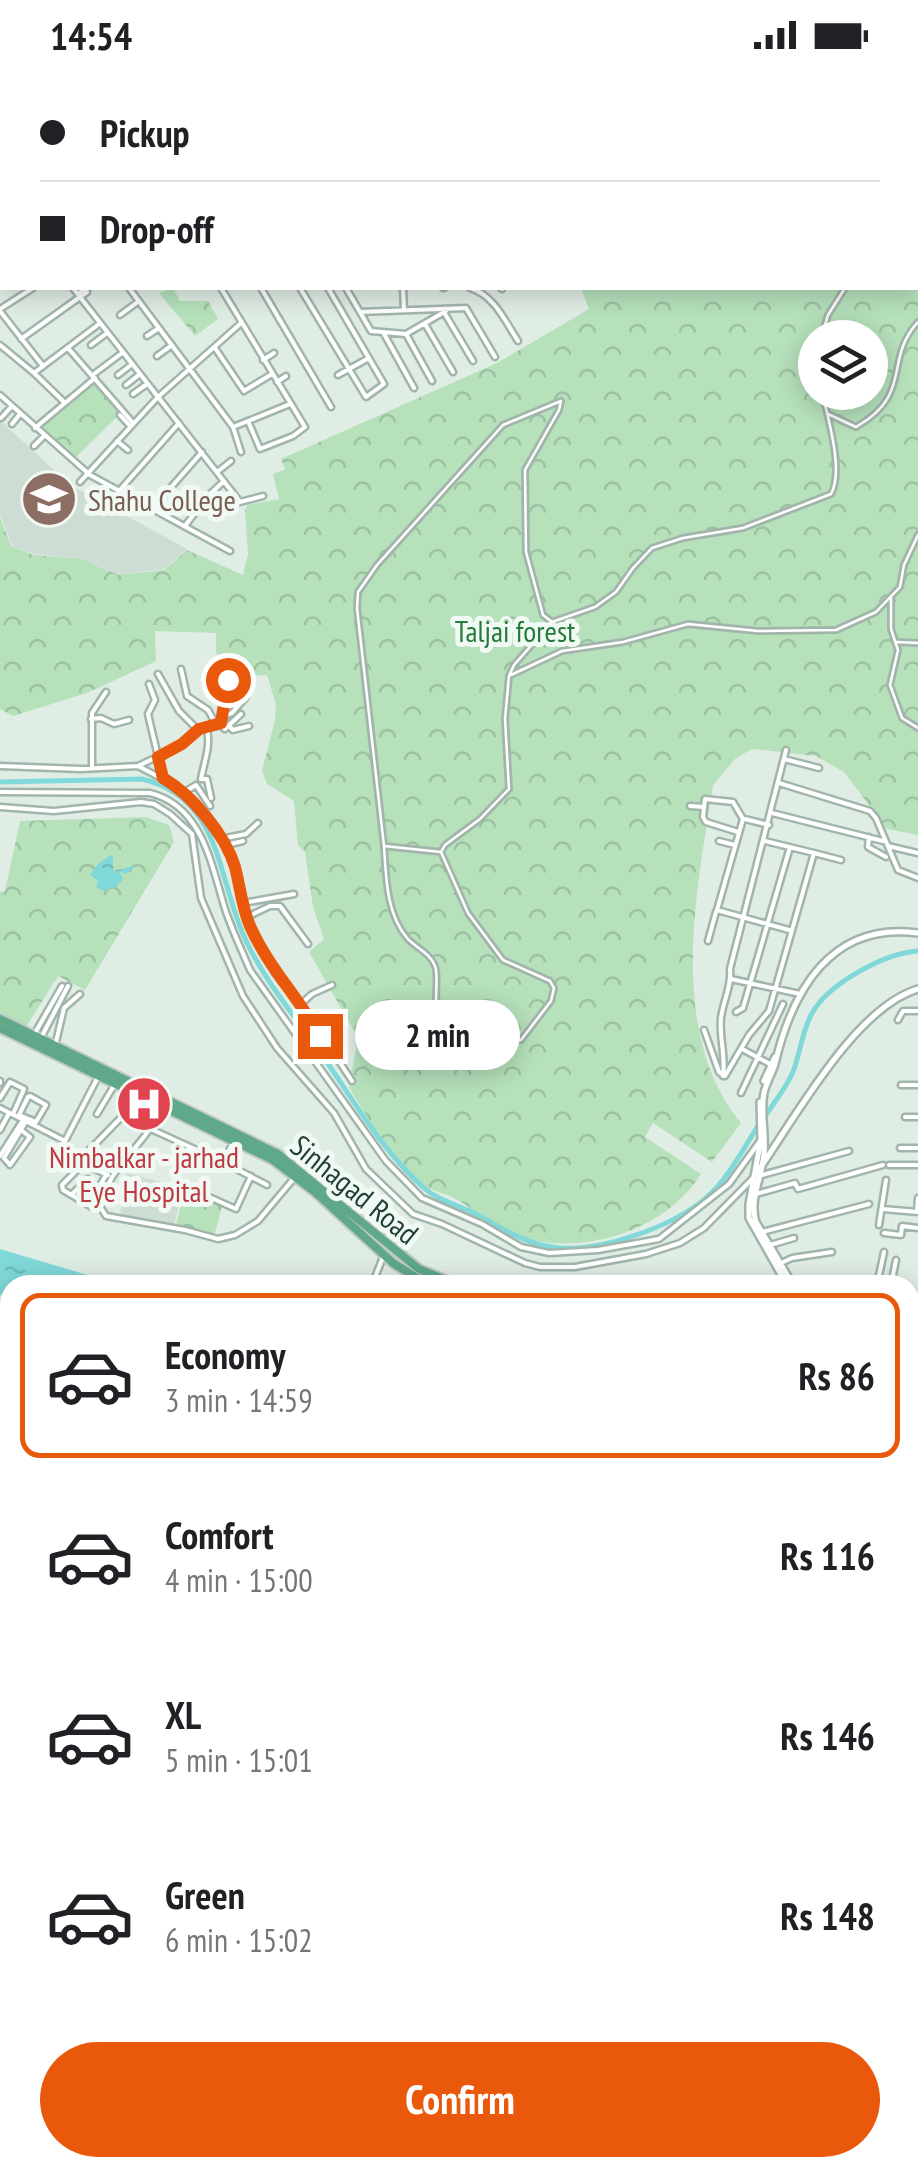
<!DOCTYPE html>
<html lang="en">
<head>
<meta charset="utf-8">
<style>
  body { margin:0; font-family:"PT Sans Narrow",sans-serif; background:#f2f2f2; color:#202124; height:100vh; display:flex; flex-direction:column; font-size:38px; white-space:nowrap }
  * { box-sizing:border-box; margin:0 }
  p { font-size:32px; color:#757577 }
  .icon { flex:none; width:55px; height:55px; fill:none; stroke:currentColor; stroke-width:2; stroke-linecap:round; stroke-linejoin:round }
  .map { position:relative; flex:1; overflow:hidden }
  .sheet { position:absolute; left:0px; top:1205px; width:920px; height:902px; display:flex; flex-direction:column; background:#fff; border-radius:30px 30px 0 0; box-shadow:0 5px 25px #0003 }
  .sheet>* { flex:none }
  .banner { position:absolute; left:0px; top:0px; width:920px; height:220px; box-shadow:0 5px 25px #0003; display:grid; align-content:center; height:220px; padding:0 40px; background:#fff }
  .buttons { position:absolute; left:798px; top:250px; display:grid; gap:20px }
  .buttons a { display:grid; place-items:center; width:90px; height:90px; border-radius:50%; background:#fff; box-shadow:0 5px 25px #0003; font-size:50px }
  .end { position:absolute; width:45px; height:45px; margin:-22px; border:12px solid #ea580c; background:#fff; box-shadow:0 0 0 5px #fff }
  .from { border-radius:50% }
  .bubble { position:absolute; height:70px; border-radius:35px; background:#fff; box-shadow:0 5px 25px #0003; font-size:32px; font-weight:600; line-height:70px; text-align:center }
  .banner b { display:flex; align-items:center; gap:35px; height:95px; font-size:38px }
  .banner b+b { border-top:2px solid #e0e0e0 }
  .banner i { width:25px; height:25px; background:#202124 }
  ul { padding:18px 0 0; list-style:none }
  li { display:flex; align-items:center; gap:30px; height:165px; margin:0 20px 15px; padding:0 20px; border:5px solid transparent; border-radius:20px }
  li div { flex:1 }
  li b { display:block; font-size:38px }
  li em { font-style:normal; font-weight:600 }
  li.current { border-color:#ea580c }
  li>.icon { width:90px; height:90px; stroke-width:1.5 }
  .button { display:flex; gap:20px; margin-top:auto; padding:20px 40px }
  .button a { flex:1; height:115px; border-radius:60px; background:#ea580c; color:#fff; font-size:40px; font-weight:600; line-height:115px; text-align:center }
  .status { display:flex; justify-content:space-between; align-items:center; height:70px; padding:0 50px; background:#fff; direction:ltr }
  .status svg { height:28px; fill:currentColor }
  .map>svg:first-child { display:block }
</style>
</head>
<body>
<div class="status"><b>14:54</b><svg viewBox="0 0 49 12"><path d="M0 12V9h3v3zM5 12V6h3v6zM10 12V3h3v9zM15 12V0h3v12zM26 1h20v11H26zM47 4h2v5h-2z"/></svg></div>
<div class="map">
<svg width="918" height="2107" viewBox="0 0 918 2107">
  <defs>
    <pattern id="forest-crowns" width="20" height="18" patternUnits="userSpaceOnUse" patternTransform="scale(2.5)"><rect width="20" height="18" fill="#b6e1bb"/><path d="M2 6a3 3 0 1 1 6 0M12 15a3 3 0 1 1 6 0" fill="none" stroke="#9cc2a1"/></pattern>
    <pattern id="water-ripples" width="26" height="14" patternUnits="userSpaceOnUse" patternTransform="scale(2.5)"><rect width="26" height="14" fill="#81d8d9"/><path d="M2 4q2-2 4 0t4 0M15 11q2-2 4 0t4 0" fill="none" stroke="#6fbabb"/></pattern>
  </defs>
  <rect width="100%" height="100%" fill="#e0ede5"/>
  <path fill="#ceddd4" d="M90,0H321L322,2H84Z
    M0,350L70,415L187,479L164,499L118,505L84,489L33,484L12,476L0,444Z
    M127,1103L184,1118L174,1154L120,1145Z"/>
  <path fill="url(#forest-crowns)" fill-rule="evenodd" d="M371,0H918V765L887,759L844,702L816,686L752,679L736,688L713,715C697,821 666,962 741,1053L712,1092L653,1053L645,1067L701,1104C667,1159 586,1186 525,1168C501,1161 479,1143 458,1130C445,1123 427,1120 416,1110C389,1086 368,1048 349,1017L358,968L309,882L324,869L313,837L305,782L298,775L294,731L267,714L262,701L275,650L276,634L267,605L234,606L216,583V563L155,561L156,591L87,623L13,646L0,639V447L11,476L33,485L83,489L118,505L164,500L187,480L243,505L248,484L245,440L248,435L279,429L273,404L285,399L281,389L497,293L589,239L581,218H918V2H370ZM815,268H870V322H815Z
    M173,218L180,231H208L218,249L195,266L159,223Z
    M94,311L120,344L72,391L35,358Z
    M146,747L169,755L174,772L85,920L58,906L26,957L0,943V822L5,821L20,751Z
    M185,1119L223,1133L214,1166L176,1155Z"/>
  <path fill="url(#water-ripples)" d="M110,785L113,787V801L135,796L126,804L119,801L123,809L116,817L104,821L96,817L98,811L90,805L97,795Z
    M0,1179L121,1215H10V1227L0,1225Z
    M910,1578L918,1598V1652L910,1639Z"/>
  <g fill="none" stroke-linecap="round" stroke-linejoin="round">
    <path stroke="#81d8d9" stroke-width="2.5" d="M0,1964L10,1971
      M80,2098L82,2107"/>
    <path stroke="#81d8d9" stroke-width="5" d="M0,712L142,709C220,727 217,804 243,864C262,908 295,946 322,985C353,1029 382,1081 423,1117C438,1131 459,1135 476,1144C502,1158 523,1173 552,1177C597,1184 673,1157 707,1127C729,1108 744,1077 760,1053C771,1037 785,1020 793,1002C800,984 802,962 811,945C827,914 885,883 918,881"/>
    <g stroke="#a2b5ab" stroke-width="8">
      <path id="pedestrian" d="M918,161V160
        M821,268L828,245L845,218
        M828,344L856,357C914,324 883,290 918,252
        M891,528V559L898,580L890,615L902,648L918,658
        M897,572L918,573
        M511,605L562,581L623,572L688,554L758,561L836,560L876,542L900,517L904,495L918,465
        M384,776L357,538L358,522L377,495L503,355L561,331L559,340L525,400L526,482L543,545L552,552
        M384,776L441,782L468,843L503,890L550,911L554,918L551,931L521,970C506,969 498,959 484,954C469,949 449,952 437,943C434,929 439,905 435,896C430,883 416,878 407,868C386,843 386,806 384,776Z
        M441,782L445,775L480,749L509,719L505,649L509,606L514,595L552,552L595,537L616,522L633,498L652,478L683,468L743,458L831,424C844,401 828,348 822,322
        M0,1905L10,1920"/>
    </g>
    <g stroke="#a2b5ab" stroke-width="9">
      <path id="minor" d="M51,0L52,2
        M325,0L326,2
        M515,0V2
        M862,0L864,2
        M393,2L395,0
        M519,2L522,0
        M0,72L2,76
        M918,79V78
        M0,112L2,115
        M0,131L2,130
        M0,170L2,168
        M73,218L240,432L263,426
        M129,218L233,357L241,382
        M221,218L305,357L293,366L260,379L248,351L233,357
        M261,218L331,337
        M300,218L366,327L384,314L328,218
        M346,218L371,261L406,264L446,241
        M403,218L404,240
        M443,218H444
        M470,218C494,225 505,251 518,271
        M501,218L502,219
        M78,224L87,218
        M0,239L33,218
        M0,241L43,296
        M360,242L466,238L495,287
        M445,244L473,291
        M120,245L139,231
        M425,254L453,302
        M383,262L414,318
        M406,264L432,311
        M147,266L159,258
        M21,269L87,222
        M0,275L34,303L99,254
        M91,275L107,263
        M68,278L133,353
        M215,278L244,321L272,304
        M157,286L172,275
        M263,290L274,283
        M34,303L63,331
        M94,304L122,283
        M118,305L131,295
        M338,305L369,288
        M277,312L286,306
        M126,315L140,304
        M133,324L147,314
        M0,325L90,405L230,481
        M120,345L130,356
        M1,348L12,336
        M248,351L290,334
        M12,354L20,344
        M35,358L95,308
        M117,371L128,380
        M34,376L44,366
        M217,402L231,391
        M80,412L158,327L240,254
        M119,421L179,353
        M152,439L202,382
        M185,456L207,427L224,411
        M181,599L187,626L208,640L217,656
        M158,604L179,641L198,660
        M149,614L155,630L148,644L163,708
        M224,646L232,643L246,627
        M91,649L101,648L114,654L129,650
        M219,654L225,659L241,644
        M229,656L233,660L249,656
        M207,658L217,656L224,649V634L234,625L235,620L228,610
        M784,689L819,698
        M0,696L81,699L138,696L182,675L206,656C212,674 204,692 201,709H207L211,728
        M138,696L178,717L226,775L234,793L249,855L275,903L308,944L352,1011
        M92,698V643L106,622
        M779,713L870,741L876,748L898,800L918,808
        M0,722L150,723C204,736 212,799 226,842C233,862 242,881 250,900L386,1091L422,1128L482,1154L521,1177L549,1183L598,1180L659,1169L729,1114L760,1071
        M183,723L196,715L210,736
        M690,736L703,737
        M0,737L54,741L141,732L154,734L170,744L192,764L201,828L243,926L277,978L334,1043L366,1099L413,1144L442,1154L525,1193L540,1197H575L646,1184L680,1173L704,1158L754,1107
        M772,743L883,771
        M745,749L769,755
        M738,762L706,752L703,747L705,729L733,732L743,749L717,840L789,860
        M869,767L868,777L886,787
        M221,769L246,764L258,753
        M719,771L735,775
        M765,771L814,783
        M226,775L243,771
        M888,776L918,783
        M243,833L294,824
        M247,847L270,836H280L308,874
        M708,871L716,842
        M731,909L800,924
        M301,934L312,924L332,915
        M736,942L743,938L790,777
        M898,950L903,941H918
        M704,960L719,1002L725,1006L749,965L769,941L814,783L841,790
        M35,963L62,916
        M42,966L68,916
        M56,972L64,938L80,924
        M744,980L770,994
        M723,1006C726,986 719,967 721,948C723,931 732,916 730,899L786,680
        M0,1011V1013
        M901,1015H918
        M741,1023L783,934
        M0,1028L10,1012L24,1019L13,1044
        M0,1038L65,1071L98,1007
        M160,1039C146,1077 106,1096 101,1138L106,1146L185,1160L218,1169L235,1165L258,1151L295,1107
        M97,1044L115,1014
        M18,1047L28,1027L30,1026L46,1035L36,1052L19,1045
        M905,1047H918
        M0,1060L9,1043
        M21,1060L30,1067L10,1095L4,1088L26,1051
        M153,1060L223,1092L233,1073
        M900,1078H918
        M0,1086L23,1050
        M223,1092L267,1115
        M889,1095H918
        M70,1100L140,1028
        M762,1105L849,1081
        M198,1122L236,1139L251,1106
        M756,1124L795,1113L798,1119L883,1095
        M71,1125L88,1109L90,1112L79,1130
        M89,1135L106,1105
        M101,1138L92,1137L63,1120L62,1115L83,1094L108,1105
        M883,1139L918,1142
        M917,1142L918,1128
        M879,1155L886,1110
        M762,1162L869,1134
        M884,1163L901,1165L902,1156L918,1158
        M770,1175L794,1168
        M781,1193L792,1188L832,1182
        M372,1215L383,1187
        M877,1215L884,1182
        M891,1215L896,1190
        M0,1398L10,1399
        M0,1446H10
        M1,1461L2,1480
        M10,1479L2,1480L6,1540L10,1539
        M0,1641L10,1640
        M0,1695L10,1694
        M0,1713L10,1712
        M910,1759L918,1757
        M918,1776V1781
        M0,1808L10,1807
        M0,1814L10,1833
        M910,1861L918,1856
        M910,1907L918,1900
        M910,1928L918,1938
        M910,1937L918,1931
        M910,1981L918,1990
        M0,2015L10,2010
        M918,2043L914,2046L918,2052
        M910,2068L918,2078
        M910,2095L918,2104
        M43,2098L48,2101L59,2098
        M71,2098L75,2107
        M227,2098L230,2107
        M272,2098L274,2107
        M426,2098L438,2107
        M451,2098L453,2107
        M520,2098L523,2107
        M896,2098L899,2107
        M471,2099L473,2107
        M859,2101L860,2107
        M107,2105L142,2098
        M321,2107L323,2102L331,2098
        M802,2107L812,2098
        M874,2107L873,2100L883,2098"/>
    </g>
    <g stroke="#a2b5ab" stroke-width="10">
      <path id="tertiary" d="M70,2L77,0
        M0,29L2,28
        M764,1011L775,987
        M760,1032L761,1069L749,1134V1148L787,1215
        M756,1104C794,1050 854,938 918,919
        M793,1215L756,1152C749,1130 762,1107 764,1084C766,1064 760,1042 764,1023C766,1013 772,1004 775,994C792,921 831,851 918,863
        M0,1436L10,1421
        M0,1570L10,1569
        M910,1719L918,1731
        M910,1733L918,1744
        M357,2098L363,2107
        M616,2098L644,2107
        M709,2098L728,2107
        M184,2107L195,2098
        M529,2107L558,2098
        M649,2107L650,2098
        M686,2107L703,2098"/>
    </g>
    <g stroke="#a0bdae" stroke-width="11">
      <path id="secondary" d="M0,1270L10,1275
        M0,1277L10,1283"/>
    </g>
    <g stroke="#c0c9c5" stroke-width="12">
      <path id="primary" d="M0,949L278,1084L419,1199L458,1215
        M0,958L273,1090L315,1122L393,1193L428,1215
        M910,1274L918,1277
        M910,1283L918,1286
        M602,2098L630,2107
        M535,2107L584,2098
        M588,2107H601"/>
    </g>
    <use href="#pedestrian" stroke="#fff" stroke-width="2.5"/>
    <use href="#minor" stroke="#fff" stroke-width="4"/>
    <use href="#tertiary" stroke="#fff" stroke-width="5"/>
    <use href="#secondary" stroke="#fff" stroke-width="6"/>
    <use href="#primary" stroke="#5fa88a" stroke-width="8"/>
  </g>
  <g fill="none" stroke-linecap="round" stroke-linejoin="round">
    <path stroke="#ea580c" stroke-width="12" d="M228,610L233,615L234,625L224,634L221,653L199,659L182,674L158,687L163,708C192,725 225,764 235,797C240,816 242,838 250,856C268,897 299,928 320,966"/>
  </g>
  <defs>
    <g id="university-disc" transform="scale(2.875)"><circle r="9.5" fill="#8d6e63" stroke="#f1f9f4"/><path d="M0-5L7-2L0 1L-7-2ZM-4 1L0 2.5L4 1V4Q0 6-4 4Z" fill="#fff"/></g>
    <g id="hospital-disc" transform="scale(2.875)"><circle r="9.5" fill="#e0444e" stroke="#f1f9f4"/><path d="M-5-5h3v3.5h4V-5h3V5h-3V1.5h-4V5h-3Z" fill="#fff"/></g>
  </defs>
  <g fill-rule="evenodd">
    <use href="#university-disc" x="49" y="429"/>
    <use href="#hospital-disc" x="144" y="1034"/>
  </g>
  <g text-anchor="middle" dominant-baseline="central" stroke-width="10" stroke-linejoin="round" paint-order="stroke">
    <g font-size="30" fill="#785e54" stroke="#f1f9f4" text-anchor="start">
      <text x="88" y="429">Shahu College</text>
    </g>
    <g font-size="30" fill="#247b39" stroke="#f1f9f4">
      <text x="515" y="560">Taljai forest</text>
    </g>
    <g font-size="30" fill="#be3a42" stroke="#f1f9f4">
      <text x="144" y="1086">Nimbalkar - jarhad<tspan x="144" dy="34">Eye Hospital</tspan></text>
    </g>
    <g font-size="30" fill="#1e3f31" stroke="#f1f9f4">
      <text transform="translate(355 1119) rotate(39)">Sinhagad Road</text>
    </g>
  </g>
</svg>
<div class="buttons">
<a><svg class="icon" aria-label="layers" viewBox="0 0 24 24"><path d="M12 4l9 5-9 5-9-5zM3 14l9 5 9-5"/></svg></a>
</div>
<i class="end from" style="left:228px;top:610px"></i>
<i class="end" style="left:320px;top:966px"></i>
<div class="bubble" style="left:355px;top:930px;width:165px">2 min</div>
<div class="banner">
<b><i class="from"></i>Pickup</b>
<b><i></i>Drop-off</b>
</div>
<section class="sheet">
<ul>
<li class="current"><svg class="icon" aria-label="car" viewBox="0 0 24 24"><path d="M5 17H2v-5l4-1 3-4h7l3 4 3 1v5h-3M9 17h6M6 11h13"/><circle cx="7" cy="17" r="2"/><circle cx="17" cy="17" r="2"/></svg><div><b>Economy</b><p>3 min · 14:59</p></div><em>Rs 86</em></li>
<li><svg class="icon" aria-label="car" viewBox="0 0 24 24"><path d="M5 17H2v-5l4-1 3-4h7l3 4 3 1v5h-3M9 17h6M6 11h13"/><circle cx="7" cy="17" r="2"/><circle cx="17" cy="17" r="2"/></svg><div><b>Comfort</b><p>4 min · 15:00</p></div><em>Rs 116</em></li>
<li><svg class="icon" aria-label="car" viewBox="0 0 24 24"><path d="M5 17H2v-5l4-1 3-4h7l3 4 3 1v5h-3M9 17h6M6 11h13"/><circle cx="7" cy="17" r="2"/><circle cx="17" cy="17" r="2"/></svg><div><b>XL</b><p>5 min · 15:01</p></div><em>Rs 146</em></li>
<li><svg class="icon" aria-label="car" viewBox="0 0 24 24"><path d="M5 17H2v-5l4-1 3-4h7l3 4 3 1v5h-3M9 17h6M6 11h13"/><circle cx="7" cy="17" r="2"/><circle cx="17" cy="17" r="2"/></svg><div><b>Green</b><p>6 min · 15:02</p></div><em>Rs 148</em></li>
</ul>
<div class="button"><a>Confirm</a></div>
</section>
</div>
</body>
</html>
